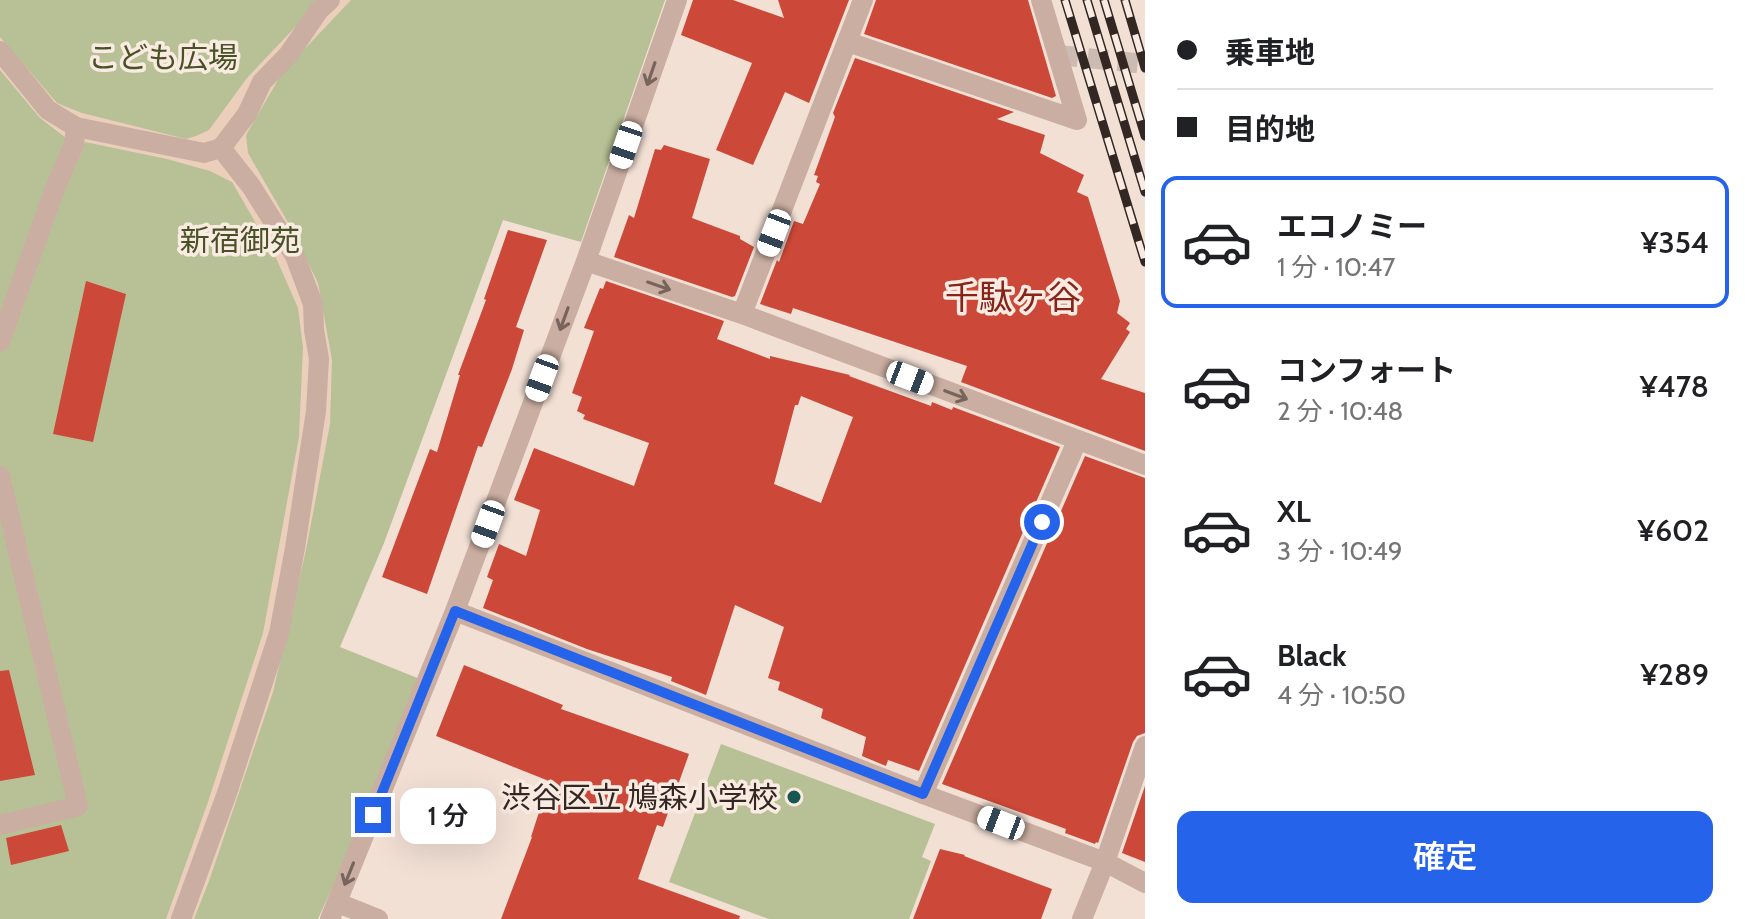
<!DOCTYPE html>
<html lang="ja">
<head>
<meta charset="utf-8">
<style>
  body { margin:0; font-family:Cabin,"Noto Sans JP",sans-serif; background:#f2f2f2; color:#202124; height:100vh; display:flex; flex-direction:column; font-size:30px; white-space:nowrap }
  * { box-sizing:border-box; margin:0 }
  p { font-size:26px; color:#757577 }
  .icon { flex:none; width:44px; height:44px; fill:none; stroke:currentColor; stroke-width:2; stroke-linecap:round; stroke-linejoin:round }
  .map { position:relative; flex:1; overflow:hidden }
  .details { display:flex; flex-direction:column; background:#fff; width:600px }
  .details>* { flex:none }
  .banner { display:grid; align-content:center; height:176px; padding:0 32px; background:#fff }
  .end { position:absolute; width:36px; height:36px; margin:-18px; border:10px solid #2563eb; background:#fff; box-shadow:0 0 0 4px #fff }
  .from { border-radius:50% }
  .bubble { position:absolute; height:56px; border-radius:16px; background:#fff; box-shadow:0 8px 32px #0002; font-size:26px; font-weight:600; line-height:56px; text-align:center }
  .car { position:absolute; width:24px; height:48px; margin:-24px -12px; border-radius:10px; box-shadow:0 0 6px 2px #0007; background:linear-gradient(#fff 24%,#345 0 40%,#fff 0 76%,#345 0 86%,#fff 0) }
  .banner b { display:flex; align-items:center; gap:28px; height:76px; font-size:30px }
  .banner b+b { border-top:2px solid #e0e0e0 }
  .banner i { width:20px; height:20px; background:#202124 }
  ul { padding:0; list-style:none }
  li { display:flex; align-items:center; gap:24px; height:132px; margin:0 16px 12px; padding:0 16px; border:4px solid transparent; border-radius:16px }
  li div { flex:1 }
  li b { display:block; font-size:30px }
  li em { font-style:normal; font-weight:600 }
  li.on { border-color:#2563eb }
  li>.icon { width:72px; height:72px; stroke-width:1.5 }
  .button { display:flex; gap:16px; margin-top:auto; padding:16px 32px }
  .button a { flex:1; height:92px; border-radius:16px; background:#2563eb; color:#fff; font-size:32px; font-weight:600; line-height:92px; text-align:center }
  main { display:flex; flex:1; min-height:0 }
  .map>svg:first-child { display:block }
</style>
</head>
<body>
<main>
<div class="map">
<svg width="1145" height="919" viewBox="0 0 1145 919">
  <rect width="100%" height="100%" fill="#f2e0d5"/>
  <path fill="#b8c195" d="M0,0H665L581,242L503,220L384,543L340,647L420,679L360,827L318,919H0Z
    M721,744L935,824L922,857L931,861L909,919H769L669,882Z"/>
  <path fill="#ebcfbb" d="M321,0H351L282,73L246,135L248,153L290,226L318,283L332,360L330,424L306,550L273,692L209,881L194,919H166L208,802L263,633L299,437L303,347L298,308L277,260L232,182L210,171L167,159L85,142L54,191L66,138L40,118L0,70V37L57,103L82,113L186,139L196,136L209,130L247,78Z"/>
  <path fill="#cc4838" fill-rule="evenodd" d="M693,0H733L784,18L778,0H849L809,103L785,92L753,165L716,150L752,63L681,35Z
    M876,0H1028L1056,96L1052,98L864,34Z
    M855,58L1014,112L997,119L1045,135L1040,153L1084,175L1077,192L1088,197L1120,301L1117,313L1130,323L1126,329L1130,332L1101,379L1145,393V451L961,382L967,366L793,308L791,314L760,304L777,260L779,262L794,221L803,224L820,184L816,182L818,176L814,175L835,117L833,113Z
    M664,145L710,159L692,218L740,236V239L754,247L735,296L732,297L614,257L629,215L634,218L655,149L661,150Z
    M508,230L547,240L516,327L524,330L512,369L482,447L478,446L427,594L382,577L430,449L437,452L460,375H458L486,300L484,299Z
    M86,281L126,294L93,442L53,434Z
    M606,281L724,321L717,339L770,359V356L850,375L849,376L931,406L932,402L952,410L953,407L1060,447L919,771L888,760L886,766L862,756L866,737L821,718L823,709L778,690L780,682L768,678L784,627L735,605L706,695L671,681L672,677L587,649L483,608L493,580L487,577L499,544L526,556L540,510L514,500L534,448L634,486L649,443L583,419L585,415L577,411L582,397L572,393L594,331L584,328L600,288L603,289ZM801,396L853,417L821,503L774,484L795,405H798Z
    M1085,456L1145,478V733L1137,736L1133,742L1098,843L1096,842L1095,844L1065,833L1066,829L942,784Z
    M464,665L563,705L561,709L689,754L663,827L657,825L638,879L740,916L739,919H501L532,837H531L549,781L436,736Z
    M9,670L35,775L0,781V671Z
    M1145,786V862L1122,853Z
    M61,825L69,851L11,865L6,838Z
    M940,849L965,855L964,856L1052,889L1041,919H913Z"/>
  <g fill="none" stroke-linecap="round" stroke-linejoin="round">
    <path stroke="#ccbbb2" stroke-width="20" stroke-dasharray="20 10" stroke-linecap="butt" d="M1058,55L1145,64"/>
    <path stroke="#caaea1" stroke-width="20" d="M0,51L48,110L76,127L204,153L221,148
      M181,919L227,793L279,633L295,548L316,411L319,359L314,330L313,304L295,256L251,186L221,148L247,114L262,82L289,54L319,10L330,0"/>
    <path stroke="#caaea1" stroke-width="20" d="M1041,0L1077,120
      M848,42L1077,120
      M586,261L742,314L1145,465
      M742,314L863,0
      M0,342L54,191L74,144L76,127
      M0,476L78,806L0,825
      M455,611L923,794L1105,862L1145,883
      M923,794L1077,441
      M338,903L378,919
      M330,919L455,611L586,261L677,0
      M1082,919L1105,862L1145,746"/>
    <g stroke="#332724" stroke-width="9">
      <path id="rail" d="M1065,0L1145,262
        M1087,0L1145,192
        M1104,0L1145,136
        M1125,0L1145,68"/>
    </g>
    <use href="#rail" stroke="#f9ebe1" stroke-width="6" stroke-dasharray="18" stroke-linecap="butt"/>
  </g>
  <defs><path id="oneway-shaft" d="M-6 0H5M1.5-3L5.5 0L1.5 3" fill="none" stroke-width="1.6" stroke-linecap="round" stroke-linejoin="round" transform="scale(2)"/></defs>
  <g stroke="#77645c">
    <use href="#oneway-shaft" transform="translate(651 74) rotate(109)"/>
    <use href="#oneway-shaft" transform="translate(659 286) rotate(19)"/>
    <use href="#oneway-shaft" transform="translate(564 319) rotate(110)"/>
    <use href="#oneway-shaft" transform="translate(956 395) rotate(21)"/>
    <use href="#oneway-shaft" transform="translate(349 874) rotate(112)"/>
  </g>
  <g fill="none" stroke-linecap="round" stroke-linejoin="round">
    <path stroke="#2563eb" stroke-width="10" d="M373,815L455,611L923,794L1042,522"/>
  </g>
  <circle fill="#185652" stroke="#f9ebe1" stroke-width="3" cx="794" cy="797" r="8"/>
  <g text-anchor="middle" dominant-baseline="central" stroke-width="7" stroke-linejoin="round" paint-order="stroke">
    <g font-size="30" fill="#495227" stroke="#f9ebe1">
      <text x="163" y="57">こども広場</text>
      <text x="240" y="240">新宿御苑</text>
    </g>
    <g font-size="30" fill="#332724" stroke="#f9ebe1" text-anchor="end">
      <text x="778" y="797">渋谷区立 鳩森小学校</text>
    </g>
    <g font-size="34" fill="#86241a" stroke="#f9ebe1">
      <text x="1013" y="297">千駄ヶ谷</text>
    </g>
  </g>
</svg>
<i class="end from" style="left:1042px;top:522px"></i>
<i class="end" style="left:373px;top:815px"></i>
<div class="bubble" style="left:400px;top:788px;width:96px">1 分</div>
<i class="car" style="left:626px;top:145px;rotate:199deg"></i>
<i class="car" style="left:774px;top:233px;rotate:201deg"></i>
<i class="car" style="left:542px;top:378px;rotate:200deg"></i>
<i class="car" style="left:910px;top:378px;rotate:111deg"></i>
<i class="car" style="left:488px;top:524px;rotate:200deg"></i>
<i class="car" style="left:1001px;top:823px;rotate:291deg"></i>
</div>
<section class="details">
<div class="banner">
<b><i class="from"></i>乗車地</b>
<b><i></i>目的地</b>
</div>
<ul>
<li class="on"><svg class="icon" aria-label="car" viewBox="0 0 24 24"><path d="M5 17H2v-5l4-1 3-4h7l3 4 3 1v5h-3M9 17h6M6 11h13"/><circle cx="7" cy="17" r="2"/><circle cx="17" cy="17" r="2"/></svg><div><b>エコノミー</b><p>1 分 · 10:47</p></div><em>¥354</em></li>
<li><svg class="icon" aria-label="car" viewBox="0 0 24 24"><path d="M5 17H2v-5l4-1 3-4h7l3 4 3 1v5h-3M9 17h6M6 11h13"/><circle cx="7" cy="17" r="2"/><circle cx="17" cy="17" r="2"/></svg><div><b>コンフォート</b><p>2 分 · 10:48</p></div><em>¥478</em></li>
<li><svg class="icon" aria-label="car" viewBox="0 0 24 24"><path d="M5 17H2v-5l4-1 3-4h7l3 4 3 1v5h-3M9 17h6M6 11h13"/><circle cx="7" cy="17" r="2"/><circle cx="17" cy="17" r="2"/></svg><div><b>XL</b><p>3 分 · 10:49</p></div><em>¥602</em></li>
<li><svg class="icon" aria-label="car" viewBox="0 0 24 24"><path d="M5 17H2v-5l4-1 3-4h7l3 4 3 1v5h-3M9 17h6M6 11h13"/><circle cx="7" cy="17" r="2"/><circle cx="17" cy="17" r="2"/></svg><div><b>Black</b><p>4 分 · 10:50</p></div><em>¥289</em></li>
</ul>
<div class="button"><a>確定</a></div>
</section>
</main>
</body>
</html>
